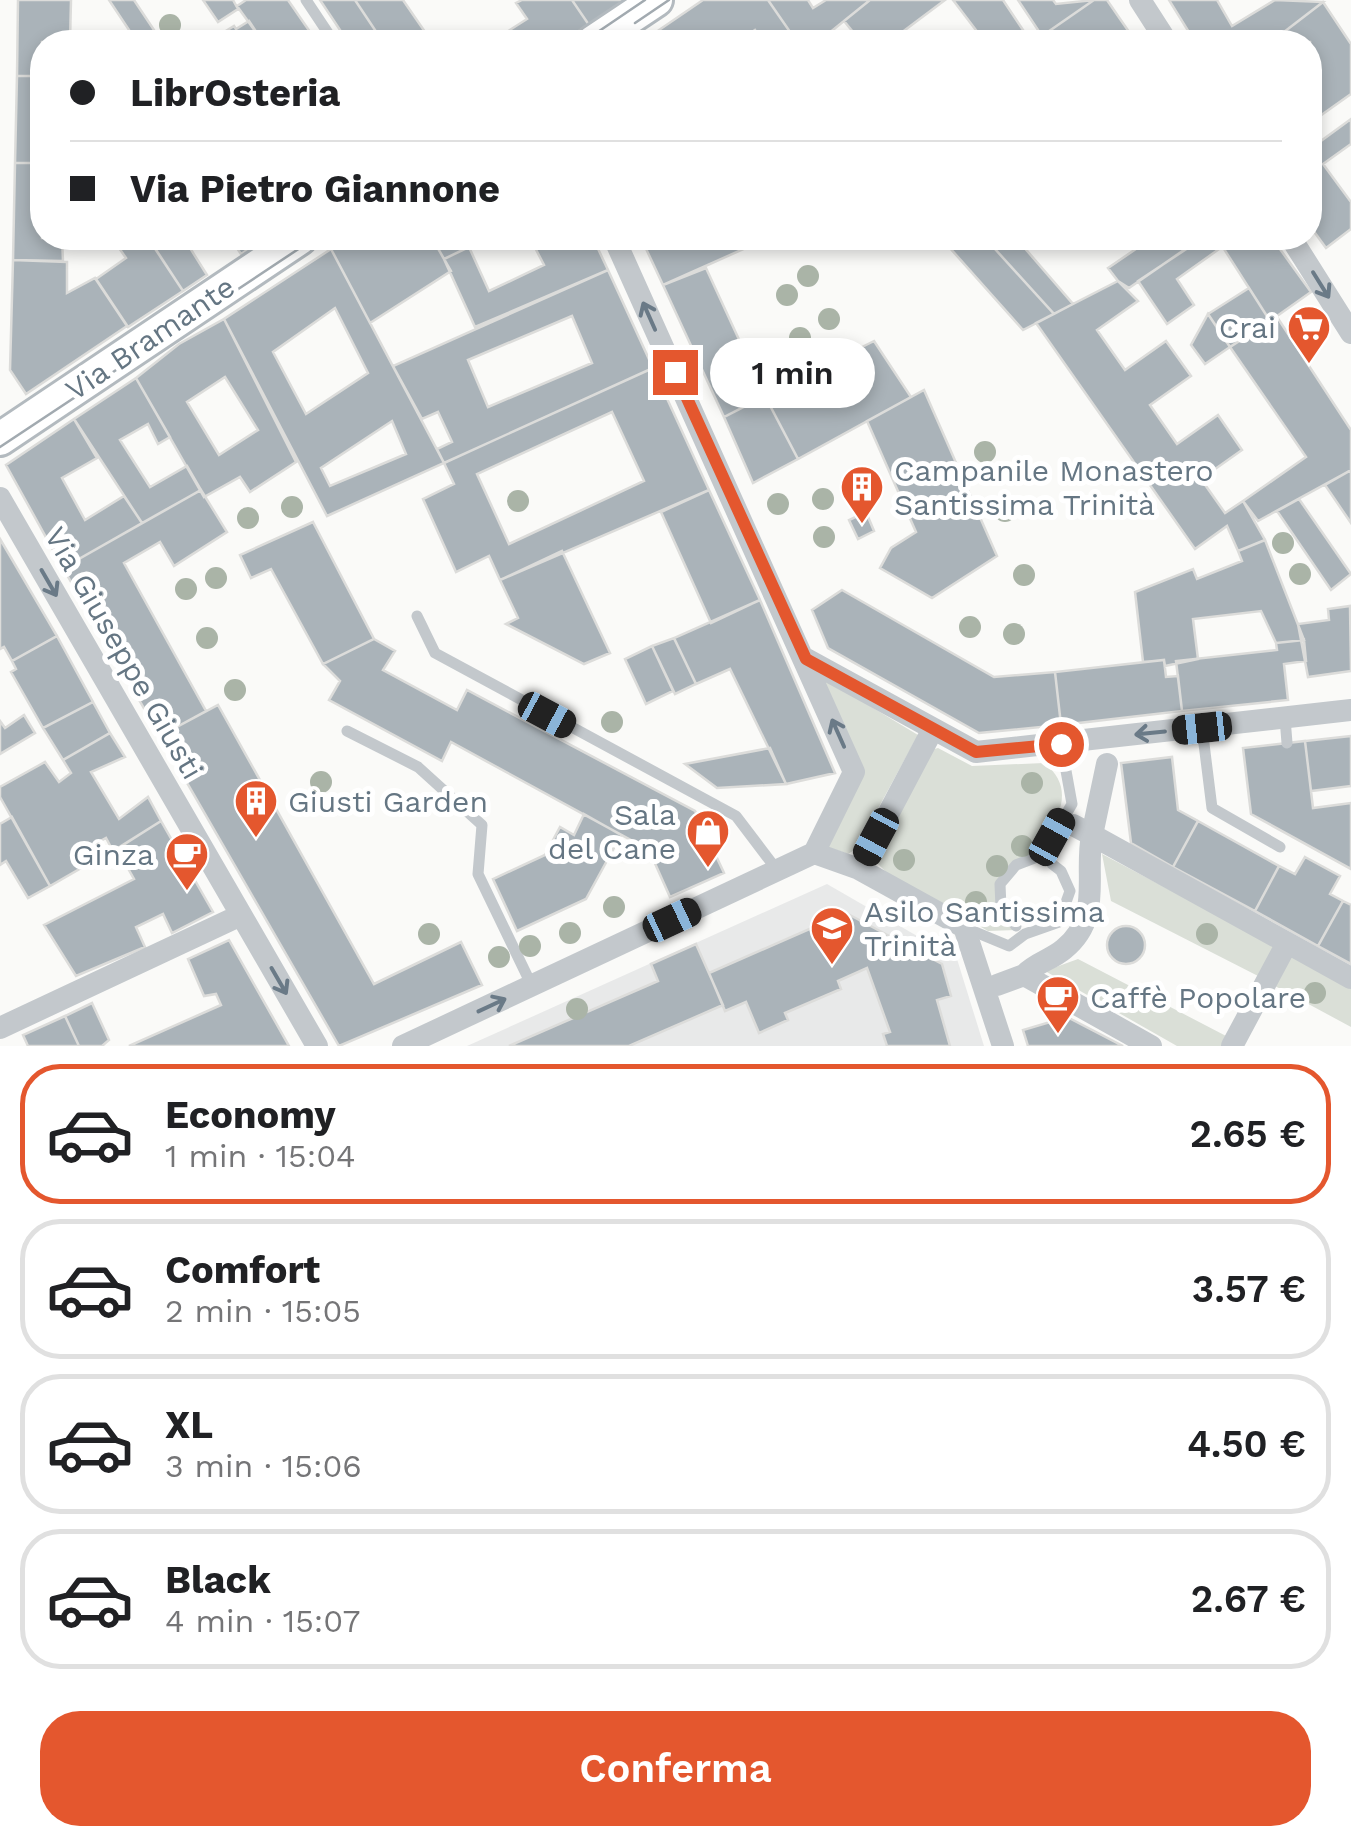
<!DOCTYPE html>
<html lang="it">
<head>
<meta charset="utf-8">
<style>
  body { margin:0; font-family:"Work Sans",sans-serif; background:#f6f6f6; color:#202124; height:100vh; display:flex; flex-direction:column; font-size:38px; white-space:nowrap }
  * { box-sizing:border-box; margin:0 }
  p { font-size:32px; color:#757577 }
  .icon { flex:none; width:55px; height:55px; fill:none; stroke:currentColor; stroke-width:2; stroke-linecap:round; stroke-linejoin:round }
  .map { position:relative; height:1046px; overflow:hidden }
  .panel { display:flex; flex-direction:column; background:#fff; flex:1 }
  .panel>* { flex:none }
  .top-card { position:absolute; left:30px; top:30px; width:1292px; height:220px; border-radius:40px; box-shadow:0 5px 15px #0003; display:grid; align-content:center; height:220px; padding:0 40px; background:#fff }
  .end { position:absolute; width:45px; height:45px; margin:-22px; border:12px solid #e4572e; background:#fff; box-shadow:0 0 0 5px #fff }
  .from { border-radius:50% }
  .bubble { position:absolute; height:70px; border-radius:35px; background:#fff; box-shadow:0 5px 15px #0003; font-size:32px; font-weight:600; line-height:70px; text-align:center }
  .car { position:absolute; width:30px; height:60px; margin:-30px -15px; border-radius:12px; box-shadow:0 0 8px 2px #0007; background:linear-gradient(#222 24%,#8ab4d8 0 40%,#222 0 76%,#8ab4d8 0 86%,#222 0) }
  .top-card b { display:flex; align-items:center; gap:35px; height:95px; font-size:38px }
  .top-card b+b { border-top:2px solid #e0e0e0 }
  .top-card i { width:25px; height:25px; background:#202124 }
  ul { padding:18px 0 0; list-style:none }
  li { display:flex; align-items:center; gap:30px; height:140px; margin:0 20px 15px; padding:0 20px; border:5px solid #e0e0e0; border-radius:40px }
  li div { flex:1 }
  li b { display:block; font-size:38px }
  li em { font-style:normal; font-weight:600 }
  li.on { border-color:#e4572e }
  li>.icon { width:90px; height:90px; stroke-width:1.5 }
  .button { display:flex; gap:20px; margin-top:auto; padding:20px 40px }
  .button a { flex:1; height:115px; border-radius:40px; background:#e4572e; color:#fff; font-size:40px; font-weight:600; line-height:115px; text-align:center }
  .map>svg:first-child { display:block }
</style>
</head>
<body>
<div class="map">
<svg width="1351" height="1046" viewBox="0 0 1351 1046">
  <rect width="100%" height="100%" fill="#fafaf8"/>
  <path fill="#e8e9e9" d="M827,884L957,959L984,1046H467Z"/>
  <path fill="#dadfd7" d="M820,676L918,735L856,849L848,854L825,846L860,776Z
    M938,748L972,766L1044,763C1094,801 1027,859 997,887L1016,930L988,931L887,873L877,863V851L931,750Z
    M1102,854L1276,946L1260,977L1111,901Z
    M1291,956L1351,989V1027L1275,986Z
    M1078,959L1228,1037L1223,1046H1177L1045,971Z"/>
  <path fill="#aab3b9" stroke="#dcdcda" stroke-width="2.5" fill-rule="evenodd" d="M18,0H71L70,42H42V76H17Z
    M109,0H134L160,39L137,42Z
    M203,0H233L238,9L218,22Z
    M246,0H288L317,42H263L237,6Z
    M320,0H355L383,42H348Z
    M355,0H403L432,42H383Z
    M522,0H572L589,25L561,42H491L527,19L516,3Z
    M572,0H626L589,25Z
    M703,0H768L797,42H763L755,30L737,42H667L659,30Z
    M768,0H808L813,8L826,0H870L818,42H797Z
    M870,0H945L889,42H839L853,32L844,21Z
    M953,0H1003L1031,42H985Z
    M1018,0H1053L1056,4L1094,0L1042,36Z
    M1094,0H1107L1136,42H1047L1042,36Z
    M1169,0H1217L1232,26L1275,0L1323,2L1271,42H1195Z
    M1323,2L1351,44V94L1310,123V42H1271Z
    M249,21L263,42H208L234,26L236,29Z
    M17,76H42V163H15Z
    M1351,119V144L1323,164L1351,202V229L1326,248L1310,226V149Z
    M15,163H42V238H62L63,261L13,260Z
    M112,238H148L183,291L128,327L96,279L126,258Z
    M200,238L190,248L207,275L183,291L149,239Z
    M230,238H265L241,254Z
    M348,238H364L372,247L388,238H432L451,271L370,323L331,249Z
    M432,238H464L469,247L444,259Z
    M530,238H593L608,270L475,327L444,259L469,247L489,291L544,265Z
    M641,238H768L663,285Z
    M941,238H985L1054,314L1023,330Z
    M985,238H1016L1073,304L1054,314Z
    M1152,238H1190L1194,243L1129,288L1118,281L1108,268Z
    M1203,238H1217L1222,247L1177,279L1194,305L1167,324L1138,281Z
    M1217,238H1272L1311,292L1270,321Z
    M331,249L444,463L327,516L224,319ZM335,308L368,373L306,414L273,352ZM392,421L406,454L330,486L321,468Z
    M13,260L67,262V293L95,278L127,326L26,394L10,370Z
    M706,268L765,396L724,417L663,285Z
    M608,270L653,368L444,463L437,449L452,442L438,412L422,419L393,366ZM572,316L592,363L488,407L468,360Z
    M1118,281L1138,301L1097,330L1125,370L1166,341L1191,376L1150,405L1177,444L1218,415L1242,450L1201,479L1225,513L1243,501L1265,540L1238,551L1227,526L1195,549L1036,323Z
    M1249,288L1270,321L1230,347L1208,314Z
    M1208,314L1230,347L1205,364L1191,345Z
    M1277,317L1351,430V470L1258,521L1243,501L1306,457L1230,347Z
    M224,319L296,462L250,492L240,477L204,497L136,378L179,344ZM225,377L258,430L219,455L187,402Z
    M874,341L911,397L798,459L765,396Z
    M653,368L709,490L500,580L489,556L456,572L423,499L454,484L444,463ZM612,412L644,481L509,544L477,474Z
    M136,378L170,437L158,444L148,424L120,440L150,487L187,466L201,490L142,523L74,419Z
    M924,390L997,556L932,598L880,568L891,548L916,532L867,421Z
    M765,396L798,459L753,483L724,417Z
    M74,419L97,458L62,478L85,520L124,496L142,523L63,568L6,465Z
    M1351,470V523L1325,485Z
    M201,490L227,532L174,566L160,542L124,563L206,711L160,736L63,568Z
    M709,490L760,600L711,623L661,512Z
    M1299,499L1351,574L1331,590L1277,511Z
    M866,512L874,531L858,539L849,520Z
    M313,522L374,639L323,664L271,569L251,578L240,555Z
    M0,539L57,636L12,661L4,647L0,649Z
    M1265,540L1304,640L1276,643L1261,611L1193,619L1198,659L1165,666L1164,660L1143,662L1135,592L1193,569L1197,579L1242,561L1238,551Z
    M562,551L610,653L584,664L506,624L518,618L500,580Z
    M842,590L994,677L1055,672L1061,725L979,733L828,648L812,610Z
    M760,600L835,773L786,784L730,669L696,684L674,638Z
    M1350,606L1351,671L1308,677L1298,624L1329,620L1328,609Z
    M57,636L93,702L43,728L11,672L16,669L12,661Z
    M674,638L696,684L675,694L652,646Z
    M374,639L395,651L383,670L457,710L467,690L695,811L724,873L670,897L649,850L451,742L442,761L329,700L340,681L323,664Z
    M1304,640L1306,661L1284,664L1288,700L1182,711L1176,661L1277,650L1276,643Z
    M652,646L673,691L646,704L625,659Z
    M1164,660L1166,677L1178,676L1182,711L1061,725L1055,672Z
    M93,702L110,733L63,760L43,728Z
    M218,705L374,984L461,942L482,985L339,1046L160,736Z
    M24,715L35,733L0,754V721L5,728Z
    M110,733L125,757L91,772L119,819L148,797L161,821L113,851L106,838L95,844L102,856L50,886L0,797V787L45,762L59,782L71,773L63,760Z
    M1351,736V786L1311,791L1305,741Z
    M1305,741L1313,808L1351,803V869L1251,814L1243,748Z
    M770,748L786,784L717,788L685,764Z
    M1172,757L1178,810L1198,821L1173,867L1131,843L1121,763Z
    M584,814L621,835L586,899L517,931L493,879L545,855L560,827L574,835Z
    M12,817L50,886L28,898L6,861L0,865V824Z
    M161,821L213,912L172,933L163,914L136,927L145,947L76,976L44,925L134,879L117,849Z
    M1198,821L1279,866L1255,911L1173,867Z
    M1305,857L1340,876L1330,894L1343,901L1318,946L1255,911L1279,866L1295,874Z
    M1343,901L1351,905V964L1318,946Z
    M846,913L942,964L951,996L937,1000L950,1046H887L883,1034L890,1032L867,968L838,981L841,989L785,1013L788,1020L759,1033L746,1002L725,1011L709,973Z
    M1107 945a19 19 0 1 1 38 0a19 19 0 1 1-38 0Z
    M229,940L289,1046H129L221,1005L216,994L204,996L188,959Z
    M696,944L723,1005L629,1046H509L658,981L651,964Z
    M92,1003L109,1040L102,1046H79L65,1016Z
    M65,1016L79,1046H28L23,1035Z
    M1067,1017L1123,1046H1028L1023,1030Z"/>
  <g fill="none" stroke-linecap="round" stroke-linejoin="round">
    <g stroke="#b3babf" stroke-width="38">
      <path id="secondary" d="M593,42L656,0
        M0,439L300,238"/>
    </g>
    <path stroke="#c3c8cc" stroke-width="11" d="M306,0L334,42
      M417,616L435,653L736,816L777,870
      M1285,718L1287,743
      M1202,728L1212,808L1280,847
      M347,731L418,767L482,825L478,874L532,986
      M1016,926L1001,908L1000,884L1016,865L1042,855L1072,804L1061,743
      M968,929L1009,946L1025,934L1059,922L1070,891L1061,871L1052,864"/>
    <path stroke="#c3c8cc" stroke-width="22" d="M1140,0L1167,42
      M1291,238L1351,333
      M0,498L317,1046
      M806,659L976,752L1351,710
      M1073,825L1092,835L1107,764
      M814,853L859,869L964,927L1003,1046
      M859,869L933,729
      M1024,975C1037,962 1051,960 1064,949C1103,917 1084,876 1092,835L1351,978
      M997,985L1024,975L1151,1046
      M0,1028L241,915
      M403,1046L814,853L854,772L614,238
      M1232,1046L1287,943"/>
    <use href="#secondary" stroke="#fff" stroke-width="32"/>
    <path stroke="#a2aab0" stroke-width="2.5" d="M635,23L669,0
      M583,42L645,0
      M0,447L315,238"/>
  </g>
  <g fill="#aab4a7">
    <circle cx="170" cy="25" r="11"/>
    <circle cx="808" cy="276" r="11"/>
    <circle cx="787" cy="295" r="11"/>
    <circle cx="829" cy="319" r="11"/>
    <circle cx="800" cy="338" r="11"/>
    <circle cx="985" cy="452" r="11"/>
    <circle cx="823" cy="499" r="11"/>
    <circle cx="518" cy="501" r="11"/>
    <circle cx="778" cy="504" r="11"/>
    <circle cx="292" cy="507" r="11"/>
    <circle cx="1005" cy="511" r="11"/>
    <circle cx="248" cy="518" r="11"/>
    <circle cx="824" cy="537" r="11"/>
    <circle cx="1283" cy="543" r="11"/>
    <circle cx="1300" cy="574" r="11"/>
    <circle cx="1024" cy="575" r="11"/>
    <circle cx="216" cy="578" r="11"/>
    <circle cx="186" cy="589" r="11"/>
    <circle cx="970" cy="627" r="11"/>
    <circle cx="1014" cy="634" r="11"/>
    <circle cx="207" cy="638" r="11"/>
    <circle cx="235" cy="690" r="11"/>
    <circle cx="612" cy="722" r="11"/>
    <circle cx="321" cy="782" r="11"/>
    <circle cx="1032" cy="783" r="11"/>
    <circle cx="714" cy="839" r="11"/>
    <circle cx="1022" cy="846" r="11"/>
    <circle cx="904" cy="860" r="11"/>
    <circle cx="997" cy="866" r="11"/>
    <circle cx="976" cy="902" r="11"/>
    <circle cx="614" cy="907" r="11"/>
    <circle cx="570" cy="933" r="11"/>
    <circle cx="429" cy="934" r="11"/>
    <circle cx="1207" cy="934" r="11"/>
    <circle cx="530" cy="946" r="11"/>
    <circle cx="499" cy="957" r="11"/>
    <circle cx="1315" cy="993" r="11"/>
    <circle cx="1114" cy="1000" r="11"/>
    <circle cx="577" cy="1009" r="11"/>
  </g>
  <defs><path id="oneway-shaft" d="M-6 0H5M1.5-3L5.5 0L1.5 3" fill="none" stroke-width="1.6" stroke-linecap="round" stroke-linejoin="round" transform="scale(2.5)"/></defs>
  <g stroke="#6a7a87">
    <use href="#oneway-shaft" transform="translate(1321 285) rotate(58)"/>
    <use href="#oneway-shaft" transform="translate(649 316) rotate(-114)"/>
    <use href="#oneway-shaft" transform="translate(49 583) rotate(60)"/>
    <use href="#oneway-shaft" transform="translate(838 733) rotate(-114)"/>
    <use href="#oneway-shaft" transform="translate(1150 733) rotate(174)"/>
    <use href="#oneway-shaft" transform="translate(279 981) rotate(60)"/>
    <use href="#oneway-shaft" transform="translate(492 1005) rotate(-25)"/>
  </g>
  <g fill="none" stroke-linecap="round" stroke-linejoin="round">
    <path stroke="#e4572e" stroke-width="12" d="M675,372L806,659L976,752L1061,744"/>
  </g>
  <defs>
    <g id="supermarket-pin" transform="scale(2.25)"><path d="M0 17L-7.5 6A9.5 9.5 0 1 1 7.5 6Z" fill="#e4572e" stroke="#fff"/><path d="M-6-5.5h2.5l.6 2H6L4.5 2H-2.5L-4.4-4H-6ZM-1.5 3.2a1.3 1.3 0 1 0 .1 0ZM3 3.2a1.3 1.3 0 1 0 .1 0Z" fill="#fff"/></g>
    <g id="building-pin" transform="scale(2.25)"><path d="M0 17L-7.5 6A9.5 9.5 0 1 1 7.5 6Z" fill="#e4572e" stroke="#fff"/><path d="M-4-6H4V6H1V3H-1V6H-4ZM-2.5-4.3h1.7v1.8h-1.7ZM.8-4.3h1.7v1.8H.8ZM-2.5-1h1.7V.8h-1.7ZM.8-1h1.7V.8H.8Z" fill="#fff"/></g>
    <g id="shop-pin" transform="scale(2.25)"><path d="M0 17L-7.5 6A9.5 9.5 0 1 1 7.5 6Z" fill="#e4572e" stroke="#fff"/><path d="M-5-2.5h2.3a2.7 3.5 0 0 1 5.4 0H5L5.5 6h-11ZM-1.5-2.5h3a1.5 2.3 0 0 0-3 0Z" fill="#fff"/></g>
    <g id="cafe-pin" transform="scale(2.25)"><path d="M0 17L-7.5 6A9.5 9.5 0 1 1 7.5 6Z" fill="#e4572e" stroke="#fff"/><path d="M-5.5-4.5H6V0H3Q3 3.5 0 3.5H-2.5Q-5.5 3.5-5.5 0ZM3-3.2v2h1.7v-2ZM-6 4.5H4V6H-6Z" fill="#fff"/></g>
    <g id="school-pin" transform="scale(2.25)"><path d="M0 17L-7.5 6A9.5 9.5 0 1 1 7.5 6Z" fill="#e4572e" stroke="#fff"/><path d="M0-5L7-2L0 1L-7-2ZM-4 1L0 2.5L4 1V4Q0 6-4 4Z" fill="#fff"/></g>
  </defs>
  <g fill-rule="evenodd">
    <use href="#supermarket-pin" x="1309" y="327"/>
    <use href="#building-pin" x="862" y="487"/>
    <use href="#building-pin" x="256" y="801"/>
    <use href="#shop-pin" x="708" y="831"/>
    <use href="#cafe-pin" x="187" y="854"/>
    <use href="#school-pin" x="832" y="928"/>
    <use href="#cafe-pin" x="1058" y="997"/>
  </g>
  <g text-anchor="middle" dominant-baseline="central" stroke-width="10" stroke-linejoin="round" paint-order="stroke">
    <g font-size="30" fill="#657683" stroke="#fff" text-anchor="start">
      <text x="1276" y="327" text-anchor="end">Crai</text>
      <text x="894" y="470">Campanile Monastero<tspan x="894" dy="34">Santissima Trinità</tspan></text>
      <text x="288" y="801">Giusti Garden</text>
      <text x="676" y="814" text-anchor="end">Sala<tspan x="676" dy="34">del Cane</tspan></text>
      <text x="154" y="854" text-anchor="end">Ginza</text>
      <text x="864" y="911">Asilo Santissima<tspan x="864" dy="34">Trinità</tspan></text>
      <text x="1090" y="997">Caffè Popolare</text>
    </g>
    <g font-size="30" fill="#657683" stroke="#fff">
      <text transform="translate(150 338) rotate(-34)">Via Bramante</text>
      <text transform="translate(124 653) rotate(60)">Via Giuseppe Giusti</text>
    </g>
  </g>
</svg>
<i class="end from" style="left:1061px;top:744px"></i>
<i class="end" style="left:675px;top:372px"></i>
<div class="bubble" style="left:710px;top:338px;width:165px">1 min</div>
<i class="car" style="left:547px;top:715px;rotate:118deg"></i>
<i class="car" style="left:1202px;top:728px;rotate:264deg"></i>
<i class="car" style="left:876px;top:837px;rotate:208deg"></i>
<i class="car" style="left:1052px;top:837px;rotate:29deg"></i>
<i class="car" style="left:672px;top:920px;rotate:65deg"></i>
<div class="top-card">
<b><i class="from"></i>LibrOsteria</b>
<b><i></i>Via Pietro Giannone</b>
</div>
</div>
<section class="panel">
<ul>
<li class="on"><svg class="icon" aria-label="car" viewBox="0 0 24 24"><path d="M5 17H2v-5l4-1 3-4h7l3 4 3 1v5h-3M9 17h6M6 11h13"/><circle cx="7" cy="17" r="2"/><circle cx="17" cy="17" r="2"/></svg><div><b>Economy</b><p>1 min · 15:04</p></div><em>2.65 €</em></li>
<li><svg class="icon" aria-label="car" viewBox="0 0 24 24"><path d="M5 17H2v-5l4-1 3-4h7l3 4 3 1v5h-3M9 17h6M6 11h13"/><circle cx="7" cy="17" r="2"/><circle cx="17" cy="17" r="2"/></svg><div><b>Comfort</b><p>2 min · 15:05</p></div><em>3.57 €</em></li>
<li><svg class="icon" aria-label="car" viewBox="0 0 24 24"><path d="M5 17H2v-5l4-1 3-4h7l3 4 3 1v5h-3M9 17h6M6 11h13"/><circle cx="7" cy="17" r="2"/><circle cx="17" cy="17" r="2"/></svg><div><b>XL</b><p>3 min · 15:06</p></div><em>4.50 €</em></li>
<li><svg class="icon" aria-label="car" viewBox="0 0 24 24"><path d="M5 17H2v-5l4-1 3-4h7l3 4 3 1v5h-3M9 17h6M6 11h13"/><circle cx="7" cy="17" r="2"/><circle cx="17" cy="17" r="2"/></svg><div><b>Black</b><p>4 min · 15:07</p></div><em>2.67 €</em></li>
</ul>
<div class="button"><a>Conferma</a></div>
</section>
</body>
</html>
